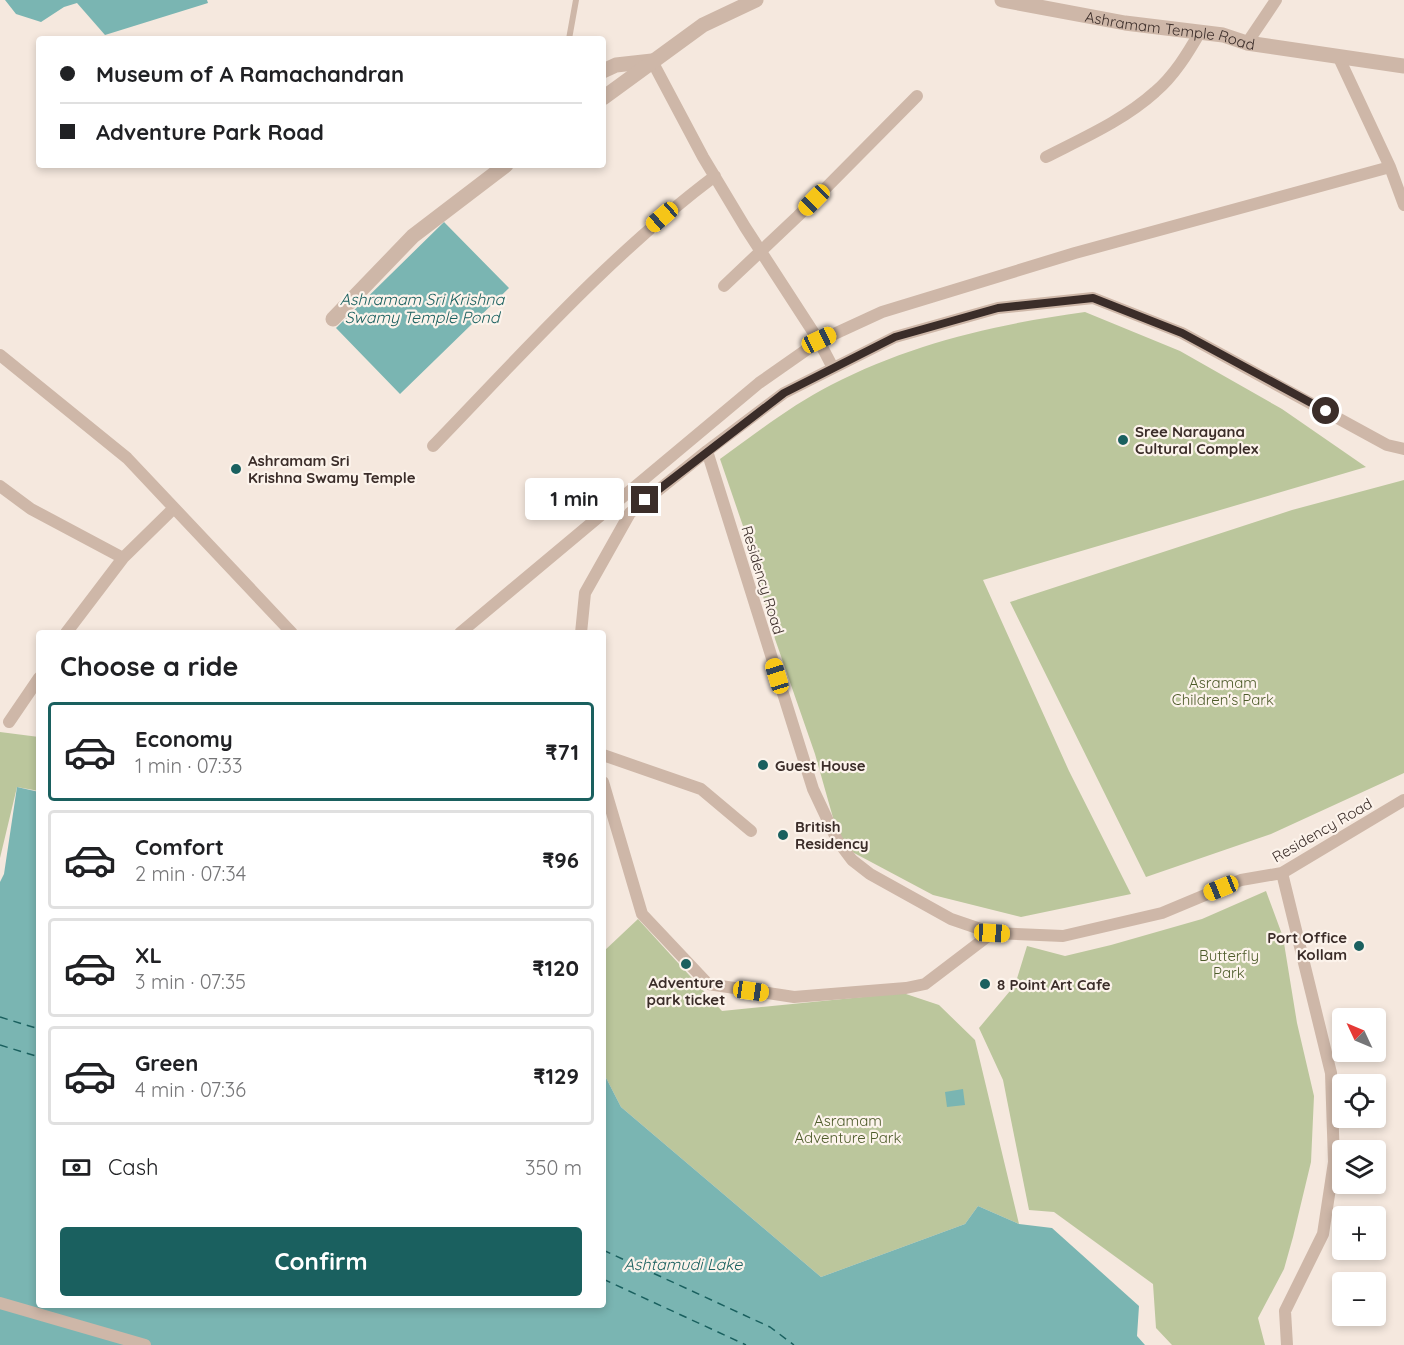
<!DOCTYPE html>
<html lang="en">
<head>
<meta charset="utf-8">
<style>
  body { margin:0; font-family:Quicksand,sans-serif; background:#f6f6f6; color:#202124; height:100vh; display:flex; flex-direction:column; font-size:22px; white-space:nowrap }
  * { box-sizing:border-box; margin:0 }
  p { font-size:20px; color:#757577 }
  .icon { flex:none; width:33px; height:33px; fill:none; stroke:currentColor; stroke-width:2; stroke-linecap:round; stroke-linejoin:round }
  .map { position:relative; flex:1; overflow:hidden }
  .panel { position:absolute; left:36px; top:630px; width:570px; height:678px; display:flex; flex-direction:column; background:#fff; border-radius:6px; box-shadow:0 3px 9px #0003 }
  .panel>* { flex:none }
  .guide { position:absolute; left:36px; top:36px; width:570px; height:132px; border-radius:6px; box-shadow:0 3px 9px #0003; display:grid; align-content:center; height:132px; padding:0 24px; background:#fff }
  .needle { width:39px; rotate:314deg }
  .controls { position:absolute; left:1332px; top:1008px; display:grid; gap:12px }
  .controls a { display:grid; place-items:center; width:54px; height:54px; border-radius:6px; background:#fff; box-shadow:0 3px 9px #0003; font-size:30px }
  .end { position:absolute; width:27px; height:27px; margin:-14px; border:8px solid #3b2d29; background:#fff; box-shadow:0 0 0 3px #fff }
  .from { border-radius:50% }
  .bubble { position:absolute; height:42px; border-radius:6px; background:#fff; box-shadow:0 3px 9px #0003; font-size:20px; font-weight:700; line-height:42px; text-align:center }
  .car { position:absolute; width:18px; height:36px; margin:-18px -9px; border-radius:8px; box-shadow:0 0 4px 2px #0007; background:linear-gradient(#f5c518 24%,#345 0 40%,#f5c518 0 76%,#345 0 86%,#f5c518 0) }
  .guide b { display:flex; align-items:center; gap:21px; height:57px; font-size:22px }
  .guide b+b { border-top:2px solid #e0e0e0 }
  .guide i { width:15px; height:15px; background:#202124 }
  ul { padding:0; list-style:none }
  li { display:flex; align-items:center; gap:18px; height:99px; margin:0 12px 9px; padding:0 12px; border:3px solid #e0e0e0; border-radius:6px }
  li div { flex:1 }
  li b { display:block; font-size:22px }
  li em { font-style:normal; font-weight:700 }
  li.on { border-color:#1a605f }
  li>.icon { width:54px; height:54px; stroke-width:1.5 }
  h2 { padding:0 24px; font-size:27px; line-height:72px }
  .pay { display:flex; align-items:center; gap:15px; height:66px; padding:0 24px; font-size:22px }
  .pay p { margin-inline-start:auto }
  .button { display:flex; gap:12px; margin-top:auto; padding:12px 24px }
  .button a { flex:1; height:69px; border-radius:6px; background:#1a605f; color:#fff; font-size:24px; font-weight:700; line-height:69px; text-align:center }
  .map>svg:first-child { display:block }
</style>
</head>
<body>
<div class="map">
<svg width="1404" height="1345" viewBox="0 0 1404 1345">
  <rect width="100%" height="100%" fill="#f5e8de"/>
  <path fill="#bbc69c" d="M1085,312L1180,351L1282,409L1366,467L983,580L1069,771L1131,894L1021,917L933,895L841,846L815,754L775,639L744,529L720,459C756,433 792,405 831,385C910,344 997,324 1085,312Z
    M1404,480V773L1271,834L1146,877L1010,602L1292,510Z
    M0,732L39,737V791L17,787L0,858Z
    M1266,891L1283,937L1297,1023L1314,1096L1311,1162L1293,1237L1284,1269L1258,1318L1265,1345H1172L1156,1328L1153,1284L1054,1212L1029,1210L1003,1080L979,1028L1015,985L1027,946L1065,956L1111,945L1202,919Z
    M638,919L722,1011L903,993L939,1005L975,1040L1019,1224L978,1206L965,1224L821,1277L621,1107L603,1072V952Z"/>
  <path fill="#7ab5b2" d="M5,0H207L208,3L105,35L77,3L64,7L41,22L16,14Z
    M444,222L509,288L400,394L336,328Z
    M17,787L39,792V1305H603V1072L621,1107L821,1277L965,1224L978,1206L1019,1224L1052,1228L1139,1306L1137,1336L1145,1345H0V882L4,874Z
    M963,1089L965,1105L947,1107L945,1092Z"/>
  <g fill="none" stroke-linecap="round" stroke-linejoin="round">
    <path stroke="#1a605f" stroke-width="1.5" stroke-dasharray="8 6" stroke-linecap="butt" d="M0,1017L39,1029
      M0,1045L39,1057
      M603,1250L770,1327L794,1345
      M603,1279L746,1345"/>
    <path stroke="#ceb7a8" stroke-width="6" d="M569,39L576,0"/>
    <path stroke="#ceb7a8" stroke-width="12" d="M1247,43L1276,0
      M1339,58L1390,167L1404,205
      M652,61L703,157L745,227L819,341L833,368
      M1046,157C1083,138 1124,120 1155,92C1174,76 1188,53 1200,32
      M724,286L798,216L917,96
      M0,355L127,458L292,633
      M433,446C523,353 611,254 715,176
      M707,451L813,789L837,840L852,860L870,874L951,919L992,933L1063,936L1162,913L1241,880L1282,873L1404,800
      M0,486L31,509L123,558
      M66,633L123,558L174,508
      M460,633L759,383L819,341L882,312L1075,253L1390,167
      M581,633L585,593L630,513L707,451L784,393L895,337L998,308L1093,298L1182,333L1387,445L1404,449
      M9,722L39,678
      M603,755L701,789L751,831
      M603,782L642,914L708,984L794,997L906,988L925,984L992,933
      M1282,873L1331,1073L1334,1162L1323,1234L1285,1311L1287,1345
      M0,1303L145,1345"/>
    <g stroke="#ceb7a8" stroke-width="15">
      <path id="s1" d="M1002,0L1125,23L1223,35L1247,43L1404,66"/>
      <path d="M603,71L616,65L652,61"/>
      <path d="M603,98L703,25L756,0"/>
      <path d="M333,319L413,236L506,165"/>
    </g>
  </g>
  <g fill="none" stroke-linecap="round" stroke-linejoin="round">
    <path stroke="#3b2d29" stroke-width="8" d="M645,500L784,393L895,337L998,308L1093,298L1182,333L1326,411"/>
  </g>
  <g fill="#1a605f" stroke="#fcf3eb" stroke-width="2">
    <circle cx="1123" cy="440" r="6"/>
    <circle cx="236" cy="469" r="6"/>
    <circle cx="763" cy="765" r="6"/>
    <circle cx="783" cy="835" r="6"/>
    <circle cx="1359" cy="946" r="6"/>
    <circle cx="686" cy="964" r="6"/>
    <circle cx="985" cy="984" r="6"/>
  </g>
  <g text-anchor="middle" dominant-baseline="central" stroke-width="4.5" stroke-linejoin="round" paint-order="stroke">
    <g font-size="15" fill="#3b2d29" stroke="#fcf3eb">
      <text stroke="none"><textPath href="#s1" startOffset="171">Ashramam Temple Road</textPath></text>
      <text transform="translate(763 580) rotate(73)">Residency Road</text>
      <text transform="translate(1322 830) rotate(-30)">Residency Road</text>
    </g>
    <g font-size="15" font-weight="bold" fill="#3b2d29" stroke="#fcf3eb" text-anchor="start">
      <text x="1135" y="431">Sree Narayana<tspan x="1135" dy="17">Cultural Complex</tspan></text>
      <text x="248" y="460">Ashramam Sri<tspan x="248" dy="17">Krishna Swamy Temple</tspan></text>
      <text x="775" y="765">Guest House</text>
      <text x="795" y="826">British<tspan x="795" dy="17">Residency</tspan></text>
      <text x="1347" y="937" text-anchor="end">Port Office<tspan x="1347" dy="17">Kollam</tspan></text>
      <text x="686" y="982" text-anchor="middle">Adventure<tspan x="686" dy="17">park ticket</tspan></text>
      <text x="997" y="984">8 Point Art Cafe</text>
    </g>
    <g font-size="15" fill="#4d5b2a" stroke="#fcf3eb">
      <text x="1223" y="682">Asramam<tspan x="1223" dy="17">Children's Park</tspan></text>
      <text x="1229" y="955">Butterfly<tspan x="1229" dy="17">Park</tspan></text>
      <text x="848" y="1120">Asramam<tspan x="848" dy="17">Adventure Park</tspan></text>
    </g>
    <g font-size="16" font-style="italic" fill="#1a605f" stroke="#fcf3eb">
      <text x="422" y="299">Ashramam Sri Krishna<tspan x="422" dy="18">Swamy Temple Pond</tspan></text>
      <text x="683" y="1264">Ashtamudi Lake</text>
    </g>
  </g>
</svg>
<div class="controls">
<a><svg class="needle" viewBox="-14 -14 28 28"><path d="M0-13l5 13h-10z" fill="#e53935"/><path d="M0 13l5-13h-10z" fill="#757577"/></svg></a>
<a><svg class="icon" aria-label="locate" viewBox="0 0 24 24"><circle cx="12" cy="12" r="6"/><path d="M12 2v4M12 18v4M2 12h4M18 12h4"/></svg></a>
<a><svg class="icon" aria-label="layers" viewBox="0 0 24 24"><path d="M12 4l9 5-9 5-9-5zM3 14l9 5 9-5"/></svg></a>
<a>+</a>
<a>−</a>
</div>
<i class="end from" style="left:1326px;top:411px"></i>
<i class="end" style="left:645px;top:500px"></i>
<div class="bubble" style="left:525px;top:478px;width:99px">1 min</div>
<i class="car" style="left:814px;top:200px;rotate:225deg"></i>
<i class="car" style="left:662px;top:217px;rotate:229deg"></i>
<i class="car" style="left:819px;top:340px;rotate:65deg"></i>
<i class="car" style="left:777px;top:676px;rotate:343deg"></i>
<i class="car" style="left:1221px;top:888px;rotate:248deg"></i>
<i class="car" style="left:992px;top:933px;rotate:93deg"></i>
<i class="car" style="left:751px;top:991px;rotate:98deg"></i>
<div class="guide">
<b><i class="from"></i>Museum of A Ramachandran</b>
<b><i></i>Adventure Park Road</b>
</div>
<section class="panel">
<h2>Choose a ride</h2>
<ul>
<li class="on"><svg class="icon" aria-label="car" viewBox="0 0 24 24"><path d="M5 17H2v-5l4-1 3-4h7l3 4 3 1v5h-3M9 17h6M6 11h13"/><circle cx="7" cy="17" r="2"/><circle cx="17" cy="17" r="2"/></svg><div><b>Economy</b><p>1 min · 07:33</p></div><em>₹71</em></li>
<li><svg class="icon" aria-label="car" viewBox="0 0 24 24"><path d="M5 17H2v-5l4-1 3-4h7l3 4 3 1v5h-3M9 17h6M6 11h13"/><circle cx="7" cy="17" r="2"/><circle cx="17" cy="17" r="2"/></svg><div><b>Comfort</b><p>2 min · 07:34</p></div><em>₹96</em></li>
<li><svg class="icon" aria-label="car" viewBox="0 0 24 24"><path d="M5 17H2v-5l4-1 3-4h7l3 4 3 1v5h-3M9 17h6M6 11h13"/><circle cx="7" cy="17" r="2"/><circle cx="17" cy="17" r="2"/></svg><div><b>XL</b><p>3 min · 07:35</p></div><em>₹120</em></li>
<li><svg class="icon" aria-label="car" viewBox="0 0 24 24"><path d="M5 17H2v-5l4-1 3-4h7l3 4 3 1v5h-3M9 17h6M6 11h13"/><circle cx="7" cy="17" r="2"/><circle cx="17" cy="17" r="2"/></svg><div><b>Green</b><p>4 min · 07:36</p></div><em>₹129</em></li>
</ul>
<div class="pay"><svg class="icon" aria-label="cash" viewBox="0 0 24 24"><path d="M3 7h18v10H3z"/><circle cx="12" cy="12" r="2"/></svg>Cash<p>350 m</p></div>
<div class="button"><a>Confirm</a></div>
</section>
</div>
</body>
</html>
